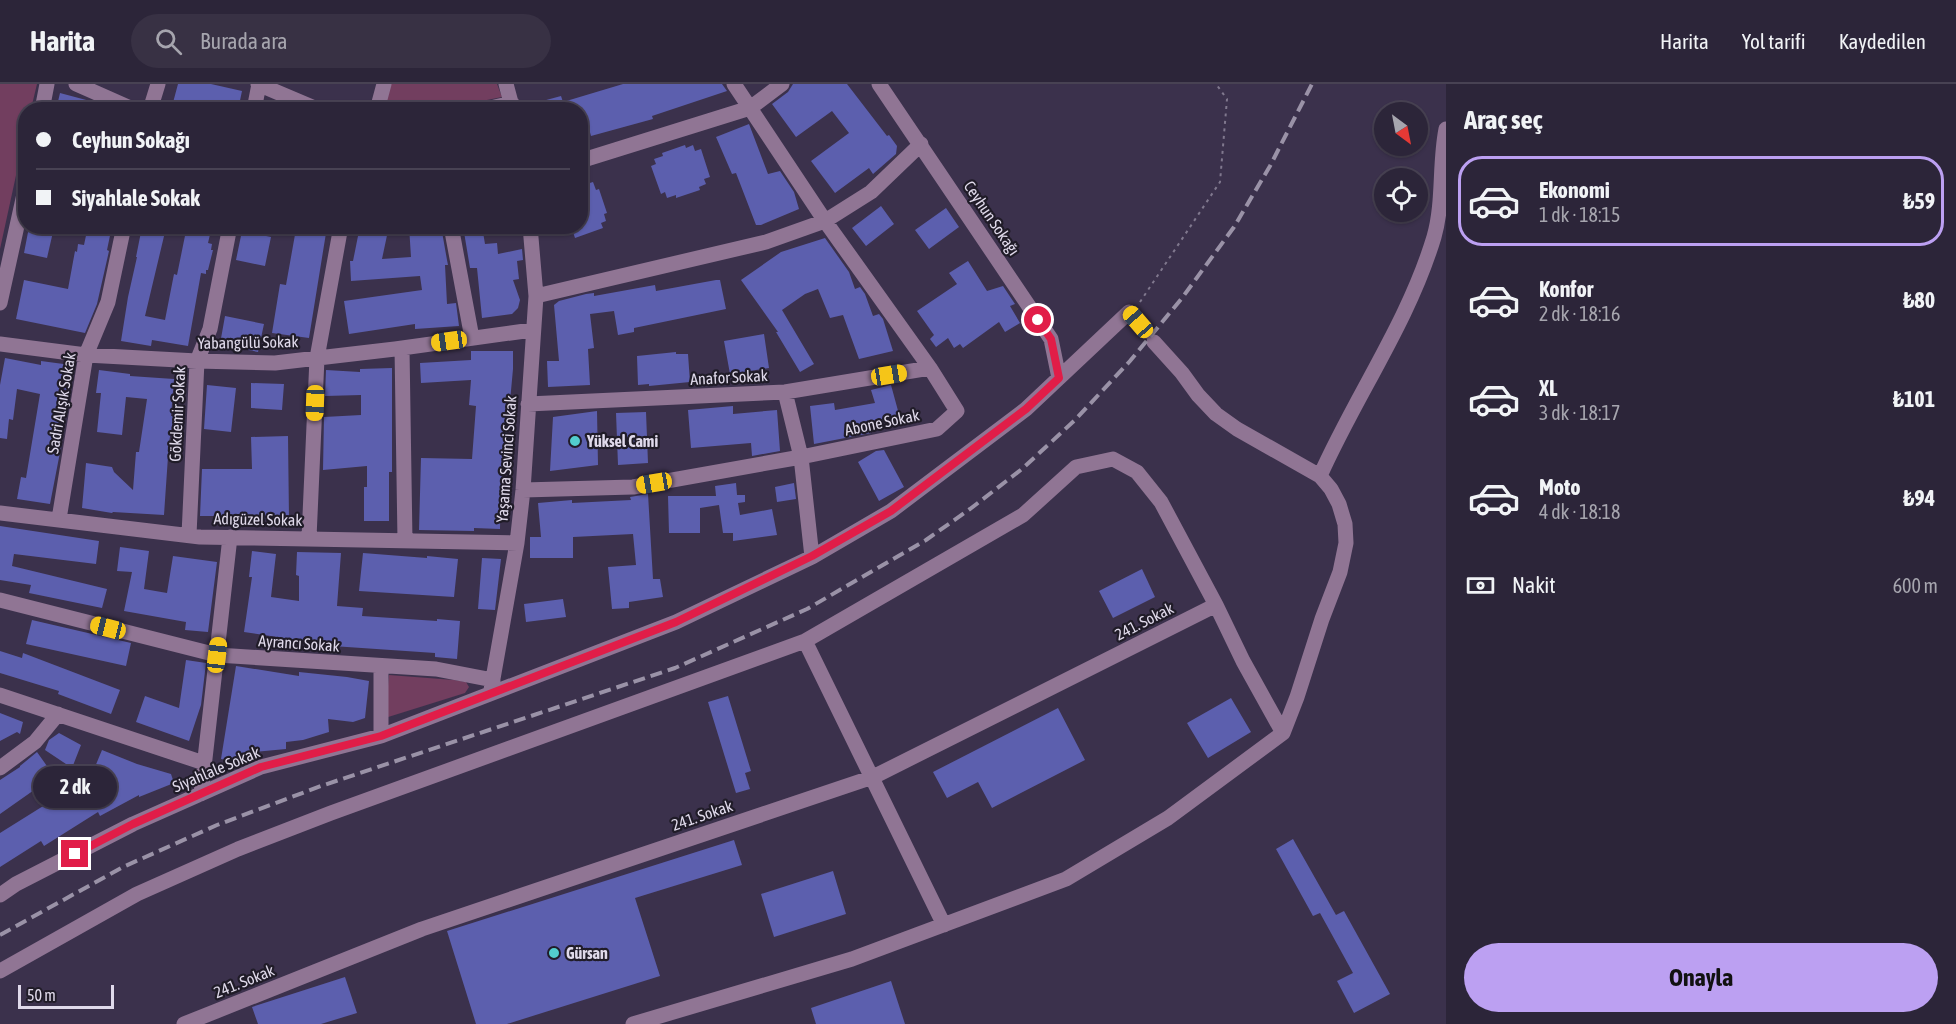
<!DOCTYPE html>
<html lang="tr">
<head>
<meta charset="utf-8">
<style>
  body { margin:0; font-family:"Asap Condensed",sans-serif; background:#383144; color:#f1f3f6; height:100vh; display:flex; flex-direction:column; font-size:22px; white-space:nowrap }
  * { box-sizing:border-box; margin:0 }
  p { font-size:20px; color:#a6a5ae }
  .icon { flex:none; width:33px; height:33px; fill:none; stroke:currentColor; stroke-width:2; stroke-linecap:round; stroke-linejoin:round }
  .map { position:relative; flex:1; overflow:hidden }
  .sheet { display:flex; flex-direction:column; background:#2c2539; width:510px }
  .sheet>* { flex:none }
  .guide { position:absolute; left:18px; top:18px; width:570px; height:132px; border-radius:24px; box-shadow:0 2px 4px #0004,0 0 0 2px #484253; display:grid; align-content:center; height:132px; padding:0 18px; background:#2c2539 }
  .needle { width:39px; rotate:148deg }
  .controls { position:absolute; left:1374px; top:18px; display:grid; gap:12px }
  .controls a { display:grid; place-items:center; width:54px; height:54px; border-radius:50%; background:#2c2539; box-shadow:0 2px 4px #0004,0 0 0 2px #484253; font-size:30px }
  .scale { position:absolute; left:18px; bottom:15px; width:96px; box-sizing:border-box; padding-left:6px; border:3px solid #e0daeb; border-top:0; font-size:16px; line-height:21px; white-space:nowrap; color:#e0daeb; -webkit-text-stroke:4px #201c28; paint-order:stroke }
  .end { position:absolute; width:27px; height:27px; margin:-14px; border:8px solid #e11d48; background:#fff; box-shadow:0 0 0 3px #fff }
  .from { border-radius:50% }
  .bubble { position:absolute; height:42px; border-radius:21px; background:#2c2539; box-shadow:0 2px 4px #0004,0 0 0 2px #484253; font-size:20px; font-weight:700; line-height:42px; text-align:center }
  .car { position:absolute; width:18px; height:36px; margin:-18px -9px; border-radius:8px; box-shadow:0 0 4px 2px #0007; background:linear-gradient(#f5c518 24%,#345 0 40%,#f5c518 0 76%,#345 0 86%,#f5c518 0) }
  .guide b { display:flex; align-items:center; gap:21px; height:57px; font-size:22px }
  .guide b+b { border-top:2px solid #484253 }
  .guide i { width:15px; height:15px; background:#f1f3f6 }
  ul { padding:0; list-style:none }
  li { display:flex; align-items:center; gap:18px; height:90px; margin:0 12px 9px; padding:0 6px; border:3px solid transparent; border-radius:24px }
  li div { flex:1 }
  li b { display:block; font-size:22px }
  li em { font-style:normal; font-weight:700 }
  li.current { border-color:#bca0f2 }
  li>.icon { width:54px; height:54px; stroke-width:1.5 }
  h2 { padding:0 18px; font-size:27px; line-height:72px }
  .pay { display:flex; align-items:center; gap:15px; height:66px; padding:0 18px; font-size:22px }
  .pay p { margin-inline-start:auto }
  .cta { display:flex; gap:12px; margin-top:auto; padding:12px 18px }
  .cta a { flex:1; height:69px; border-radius:36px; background:#bca0f2; color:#111; font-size:24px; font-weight:700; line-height:69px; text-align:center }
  header { display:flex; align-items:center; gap:36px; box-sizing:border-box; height:84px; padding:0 30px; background:#2c2539; border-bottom:2px solid #484253 }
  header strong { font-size:28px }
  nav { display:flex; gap:33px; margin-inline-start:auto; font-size:21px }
  .search { width:420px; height:54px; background:#383144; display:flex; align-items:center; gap:15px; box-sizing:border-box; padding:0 21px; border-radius:33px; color:#a6a5ae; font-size:22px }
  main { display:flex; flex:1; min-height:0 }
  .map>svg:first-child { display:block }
</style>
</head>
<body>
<header>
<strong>Harita</strong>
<div class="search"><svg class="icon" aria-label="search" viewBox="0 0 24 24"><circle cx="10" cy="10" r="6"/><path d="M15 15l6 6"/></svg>Burada ara</div>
<nav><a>Harita</a><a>Yol tarifi</a><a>Kaydedilen</a></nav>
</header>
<main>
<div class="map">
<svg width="1446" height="940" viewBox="0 0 1446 940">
  <rect width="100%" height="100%" fill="#3b314c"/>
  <path fill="#723e5f" d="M0,0H37L31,25L26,26L25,50L0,165Z
    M390,0H497L502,13L442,25L381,26Z
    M389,591L454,596L466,598L469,603L465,609L385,634Z"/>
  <path fill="#5c5fae" d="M178,0H211L242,7L238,26H209L197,23L196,26H171Z
    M623,0H722L727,7L652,32L653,35L591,52L584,26H524V22L561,12L563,18Z
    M793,0H847L887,52L889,51L897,62L896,70L873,90L869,84L835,109L811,77L849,49L832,27L796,53L772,20L788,8Z
    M60,9L90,17L87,26H56Z
    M749,40L768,90L780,87L794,108L799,125L761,141H756L736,89L732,90L716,53Z
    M685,61L686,64L693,61L695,67L701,65L710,93L704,95L706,100L699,103L700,106L676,114V111L667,114L665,108L661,110L651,82L656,80L654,75L663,72L662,69Z
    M593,98L596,106L599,105L607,129L604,130L606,137L601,139L603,144L575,154L571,142H580V102Z
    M881,122L894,140L866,162L852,144Z
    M946,124L959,143L929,165L915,146Z
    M88,142H112L107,166L109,167L97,220L85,249L16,235L24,196L68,205L75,167L77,168L78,160L84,161Z
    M187,142H212L208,159L212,160L211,166H213L208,186H206V190L201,189L188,262L152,256L151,262L121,257L128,213L137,173H136L142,143L165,148L145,232L165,236L174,190L177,191Z
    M360,142H389L382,175L411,173L409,142H441L447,176L448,181H445L447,220L456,219L459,242L415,245V240L349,250L344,217L422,206L420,192L351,197L350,177H353Z
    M463,142H482L485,160L497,159L498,170L522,165L523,176L517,177L519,195L513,196L520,216L518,224L512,230L482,234L477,184H470Z
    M29,143L53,148L47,174L24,169Z
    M296,145L326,149L309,254L272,249L280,200L286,201Z
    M242,147L271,153L265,182L236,176Z
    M825,154L849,188L855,205L860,203L865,210L873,232L879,230L883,235L893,267L859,275L843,231L830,234L818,205L805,210L782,226L814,280L800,288L776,248H778L741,196L781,168Z
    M968,177L987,207L1003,202L1015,220L1010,222L1020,239L1005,248L999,238L963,264L960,260L954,264L948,254L936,263L930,255L934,251L917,227L957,200L949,189Z
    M716,196H720L726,225L634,244V248L618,251L614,227L590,230L594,264L588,265L590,301L548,303L547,277H559L554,221L559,217L586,210L594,209V212L655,201L656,207Z
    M225,232L264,240L258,268L220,260Z
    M764,250L769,284L730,290L724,257Z
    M471,267H513V285L506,361H504L503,395H501L500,445L474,444V447L419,446L421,374L472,375L476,322L469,321L471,296L421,299L420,279L471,276Z
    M676,268V270H688L690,298L649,302V300L638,301L637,272Z
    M5,274L41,281V277L71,281L67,306L63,305L56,358H62L50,420L17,415L21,393L26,394L40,310L17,305L13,336L9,335L7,355L0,354V301Z
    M392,284V388H389V437H364V403H367V382L323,386L324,333L361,331V311L325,312L326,286L360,288V285Z
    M99,286L130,290V292L174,295L171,332H174L169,358L164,431L113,428L112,429L82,424L86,379L112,383L114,388L133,406L136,368H139L147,315L126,313L122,351L97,348L101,309H96Z
    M251,299L284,300L282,326L251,324Z
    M207,301L236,304L231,348L204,345Z
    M891,301L900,334L870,342L871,349L814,360L810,322L834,319L835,326L875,319L871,306Z
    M733,322V330L777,326L780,367L752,372L751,359L691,364L688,326Z
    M597,327L598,381L550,387L553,333Z
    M646,328L648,379L618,381L616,329Z
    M288,352L289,435H256V432H200L202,385H252L251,353Z
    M884,366L904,403L879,417L858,378L876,367Z
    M736,399L737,411H745V418L738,419L740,431L772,425L777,451L733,457V449H723L719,421L700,424V449H669L668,412H716L715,402Z
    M794,399L796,415L777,418L775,403Z
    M648,410L653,495H660L663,513L629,518V524L612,525L608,483L636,481L633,450L573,453V474H530V453H541L538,419L572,416V419L631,416L630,413Z
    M0,442L99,457L96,480L14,470L12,482L107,505L102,524L29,509L31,501L0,496Z
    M120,463L149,467L144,505L167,509L173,472L217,478L208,548L185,546L186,538L124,527L132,488L117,487Z
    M252,467L276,470L271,513L299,517V492L296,491L297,468L341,469L337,522L363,524L362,532L437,537V535L460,537L457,575L435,573V569L303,560L304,557L244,548L252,493H249Z
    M363,469L427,474V472L458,475L454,513L359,507Z
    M482,474L501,475L495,526L478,525Z
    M1142,485L1155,513L1113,534L1099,507Z
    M563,515L566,533L526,538L524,520Z
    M32,536L131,559L126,582L26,560Z
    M0,567L22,574L23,569L120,606L111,630L58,610L59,607L0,589Z
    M186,576L206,579L201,621L189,657L136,638L145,612L179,624Z
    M236,582L299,592V588L347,593L369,597L365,634L353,638L328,635L329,648L303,656L286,658V665L254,668L246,667L244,679L221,675Z
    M728,612L751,687L745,689L750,705L736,709L708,618Z
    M1231,614L1251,648L1208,674L1187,639Z
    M1058,624L1085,676L992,724L978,698L947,714L933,688Z
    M0,629L23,638L20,650L17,648L0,657Z
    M59,649L81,661L72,684L45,666L49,656Z
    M102,666L137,680L171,690L174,699L139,713V711L100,732L98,728L44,762L41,757L0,783V749L64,709L106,705L90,695Z
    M37,668L54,692L0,730V696L20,683V682Z
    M1293,755L1336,831L1344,827L1390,910L1354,929L1337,897L1353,889L1320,829L1313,832L1276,765Z
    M734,756L742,781L635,814L660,892L507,940H476L447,847Z
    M833,787L846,830L774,853L761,810Z
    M345,893L357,929L321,940H258L252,923Z
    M891,897L905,940H816L811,924Z"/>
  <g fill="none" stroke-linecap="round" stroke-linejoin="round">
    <path stroke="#80788e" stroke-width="2" stroke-dasharray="3 4.5" stroke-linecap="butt" d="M1140,218L1220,98L1227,15L1216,0"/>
    <path stroke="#907594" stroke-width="15" d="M76,0L135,26
      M258,0L319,26
      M506,0L513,26
      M879,0L1051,255L1059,294
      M42,26L47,0
      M150,26L158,0
      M254,26L259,0
      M377,26L384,0
      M482,26L512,19
      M580,77L750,24L782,0
      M451,142L472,254
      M536,212L766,158L825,137L871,108L921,60
      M0,219L26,101
      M0,260L86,271L197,277L275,279L395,265L532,246
      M402,264L405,457
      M528,320L785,308L930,284
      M1320,392C1356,311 1408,239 1434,153C1444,118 1439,80 1446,45
      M523,406L633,403L801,373L937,345L957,327L930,284L825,137L734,0
      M0,429L200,453L517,459
      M59,435L86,271L108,218L124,142
      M189,451L197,277L210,245L230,142
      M309,454L317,274L341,142
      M812,473L891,427L1026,325L1129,228L1146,247
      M0,516L217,571L436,585L493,596
      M805,557L944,841
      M491,606L517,459L523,406L536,212L530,142
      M0,611L204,679
      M381,652V582
      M0,684L35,658L58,630
      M201,710L230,453
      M0,811L16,800L133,740L261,683L381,652L676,538L812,473L801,373L785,308
      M0,887L137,810L238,765L331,729L805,557L1023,431L1076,383L1113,375L1137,388L1161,418L1216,521L1243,577L1283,649
      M184,940L422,845L873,693L1216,521
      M633,940L852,875L1066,795L1168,734L1283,649L1297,613L1322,535L1340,488L1346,459L1345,440L1339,420L1331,405L1320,392L1237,345L1216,330L1198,311L1182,289L1154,258"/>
    <path stroke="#9a92a7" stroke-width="4" stroke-dasharray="12 6" stroke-linecap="butt" d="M0,851L123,783L217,741L321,702L675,584L807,525L926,456L970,425L1022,385L1075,336L1130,277L1182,214L1234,143L1270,82L1312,0"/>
  </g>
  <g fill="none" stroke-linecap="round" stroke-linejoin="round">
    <path stroke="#e11d48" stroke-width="8" d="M75,770L133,740L261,683L381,652L676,538L812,472L891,427L1026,325L1059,294L1051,255L1038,236"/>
  </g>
  <g fill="#52cdce" stroke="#201c28" stroke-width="2">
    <circle cx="575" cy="357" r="6"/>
    <circle cx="554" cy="869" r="6"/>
  </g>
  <g text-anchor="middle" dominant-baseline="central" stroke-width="4.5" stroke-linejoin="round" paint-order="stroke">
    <g font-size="16" fill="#e0daeb" stroke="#201c28">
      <text transform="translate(992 134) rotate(56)">Ceyhun Sokağı</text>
      <text transform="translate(248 258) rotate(-1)">Yabangülü Sokak</text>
      <text transform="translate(729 293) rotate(-3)">Anafor Sokak</text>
      <text transform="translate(61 319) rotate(-80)">Sadri Alışık Sokak</text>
      <text transform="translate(177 330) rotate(-87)">Gökdemir Sokak</text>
      <text transform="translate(882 338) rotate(-12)">Abone Sokak</text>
      <text transform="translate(506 375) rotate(-86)">Yaşama Sevinci Sokak</text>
      <text transform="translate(258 435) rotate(1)">Adıgüzel Sokak</text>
      <text transform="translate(1144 537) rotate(-27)">241. Sokak</text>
      <text transform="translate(299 559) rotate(4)">Ayrancı Sokak</text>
      <text transform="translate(216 685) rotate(-23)">Siyahlale Sokak</text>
      <text transform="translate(702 731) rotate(-19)">241. Sokak</text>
      <text transform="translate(244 897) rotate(-22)">241. Sokak</text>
    </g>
    <g font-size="16" font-weight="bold" fill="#e0daeb" stroke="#201c28" text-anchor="start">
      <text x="587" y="357">Yüksel Cami</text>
      <text x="566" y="869">Gürsan</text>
    </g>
  </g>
</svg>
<div class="controls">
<a><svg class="needle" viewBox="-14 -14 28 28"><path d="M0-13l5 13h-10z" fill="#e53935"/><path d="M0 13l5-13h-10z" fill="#a6a5ae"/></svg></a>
<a><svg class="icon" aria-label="locate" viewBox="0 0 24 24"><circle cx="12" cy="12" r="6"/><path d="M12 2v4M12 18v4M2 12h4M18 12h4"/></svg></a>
</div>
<div class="scale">50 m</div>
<i class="end from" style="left:1038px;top:236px"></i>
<i class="end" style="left:75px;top:770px"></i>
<div class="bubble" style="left:33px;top:682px;width:84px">2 dk</div>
<i class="car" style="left:1138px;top:238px;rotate:319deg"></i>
<i class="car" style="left:449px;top:257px;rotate:262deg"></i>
<i class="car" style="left:889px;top:291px;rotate:81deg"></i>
<i class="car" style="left:315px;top:319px;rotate:182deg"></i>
<i class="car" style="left:654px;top:399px;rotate:260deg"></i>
<i class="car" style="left:108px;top:544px;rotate:284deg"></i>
<i class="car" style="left:217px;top:571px;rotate:7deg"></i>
<div class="guide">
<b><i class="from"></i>Ceyhun Sokağı</b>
<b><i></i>Siyahlale Sokak</b>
</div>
</div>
<section class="sheet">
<h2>Araç seç</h2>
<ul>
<li class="current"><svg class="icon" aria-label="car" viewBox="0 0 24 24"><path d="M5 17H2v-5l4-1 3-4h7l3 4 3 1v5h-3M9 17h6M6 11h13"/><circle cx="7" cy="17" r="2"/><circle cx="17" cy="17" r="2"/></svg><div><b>Ekonomi</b><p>1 dk · 18:15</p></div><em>₺59</em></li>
<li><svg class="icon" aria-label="car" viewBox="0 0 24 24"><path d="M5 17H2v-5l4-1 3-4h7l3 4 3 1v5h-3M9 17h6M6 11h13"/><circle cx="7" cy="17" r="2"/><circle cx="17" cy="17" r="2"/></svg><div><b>Konfor</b><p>2 dk · 18:16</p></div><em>₺80</em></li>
<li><svg class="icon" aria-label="car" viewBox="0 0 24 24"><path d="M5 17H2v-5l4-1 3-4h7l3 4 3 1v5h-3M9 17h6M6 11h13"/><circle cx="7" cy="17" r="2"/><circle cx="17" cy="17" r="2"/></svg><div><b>XL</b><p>3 dk · 18:17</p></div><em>₺101</em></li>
<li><svg class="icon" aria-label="car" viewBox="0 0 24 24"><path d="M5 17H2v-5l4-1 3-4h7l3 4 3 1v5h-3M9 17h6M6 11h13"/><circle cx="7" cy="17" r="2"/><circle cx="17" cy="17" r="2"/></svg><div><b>Moto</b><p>4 dk · 18:18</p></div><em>₺94</em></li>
</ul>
<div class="pay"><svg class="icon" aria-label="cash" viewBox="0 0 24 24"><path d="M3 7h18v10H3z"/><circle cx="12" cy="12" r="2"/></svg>Nakit<p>600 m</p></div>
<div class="cta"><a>Onayla</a></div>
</section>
</main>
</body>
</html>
